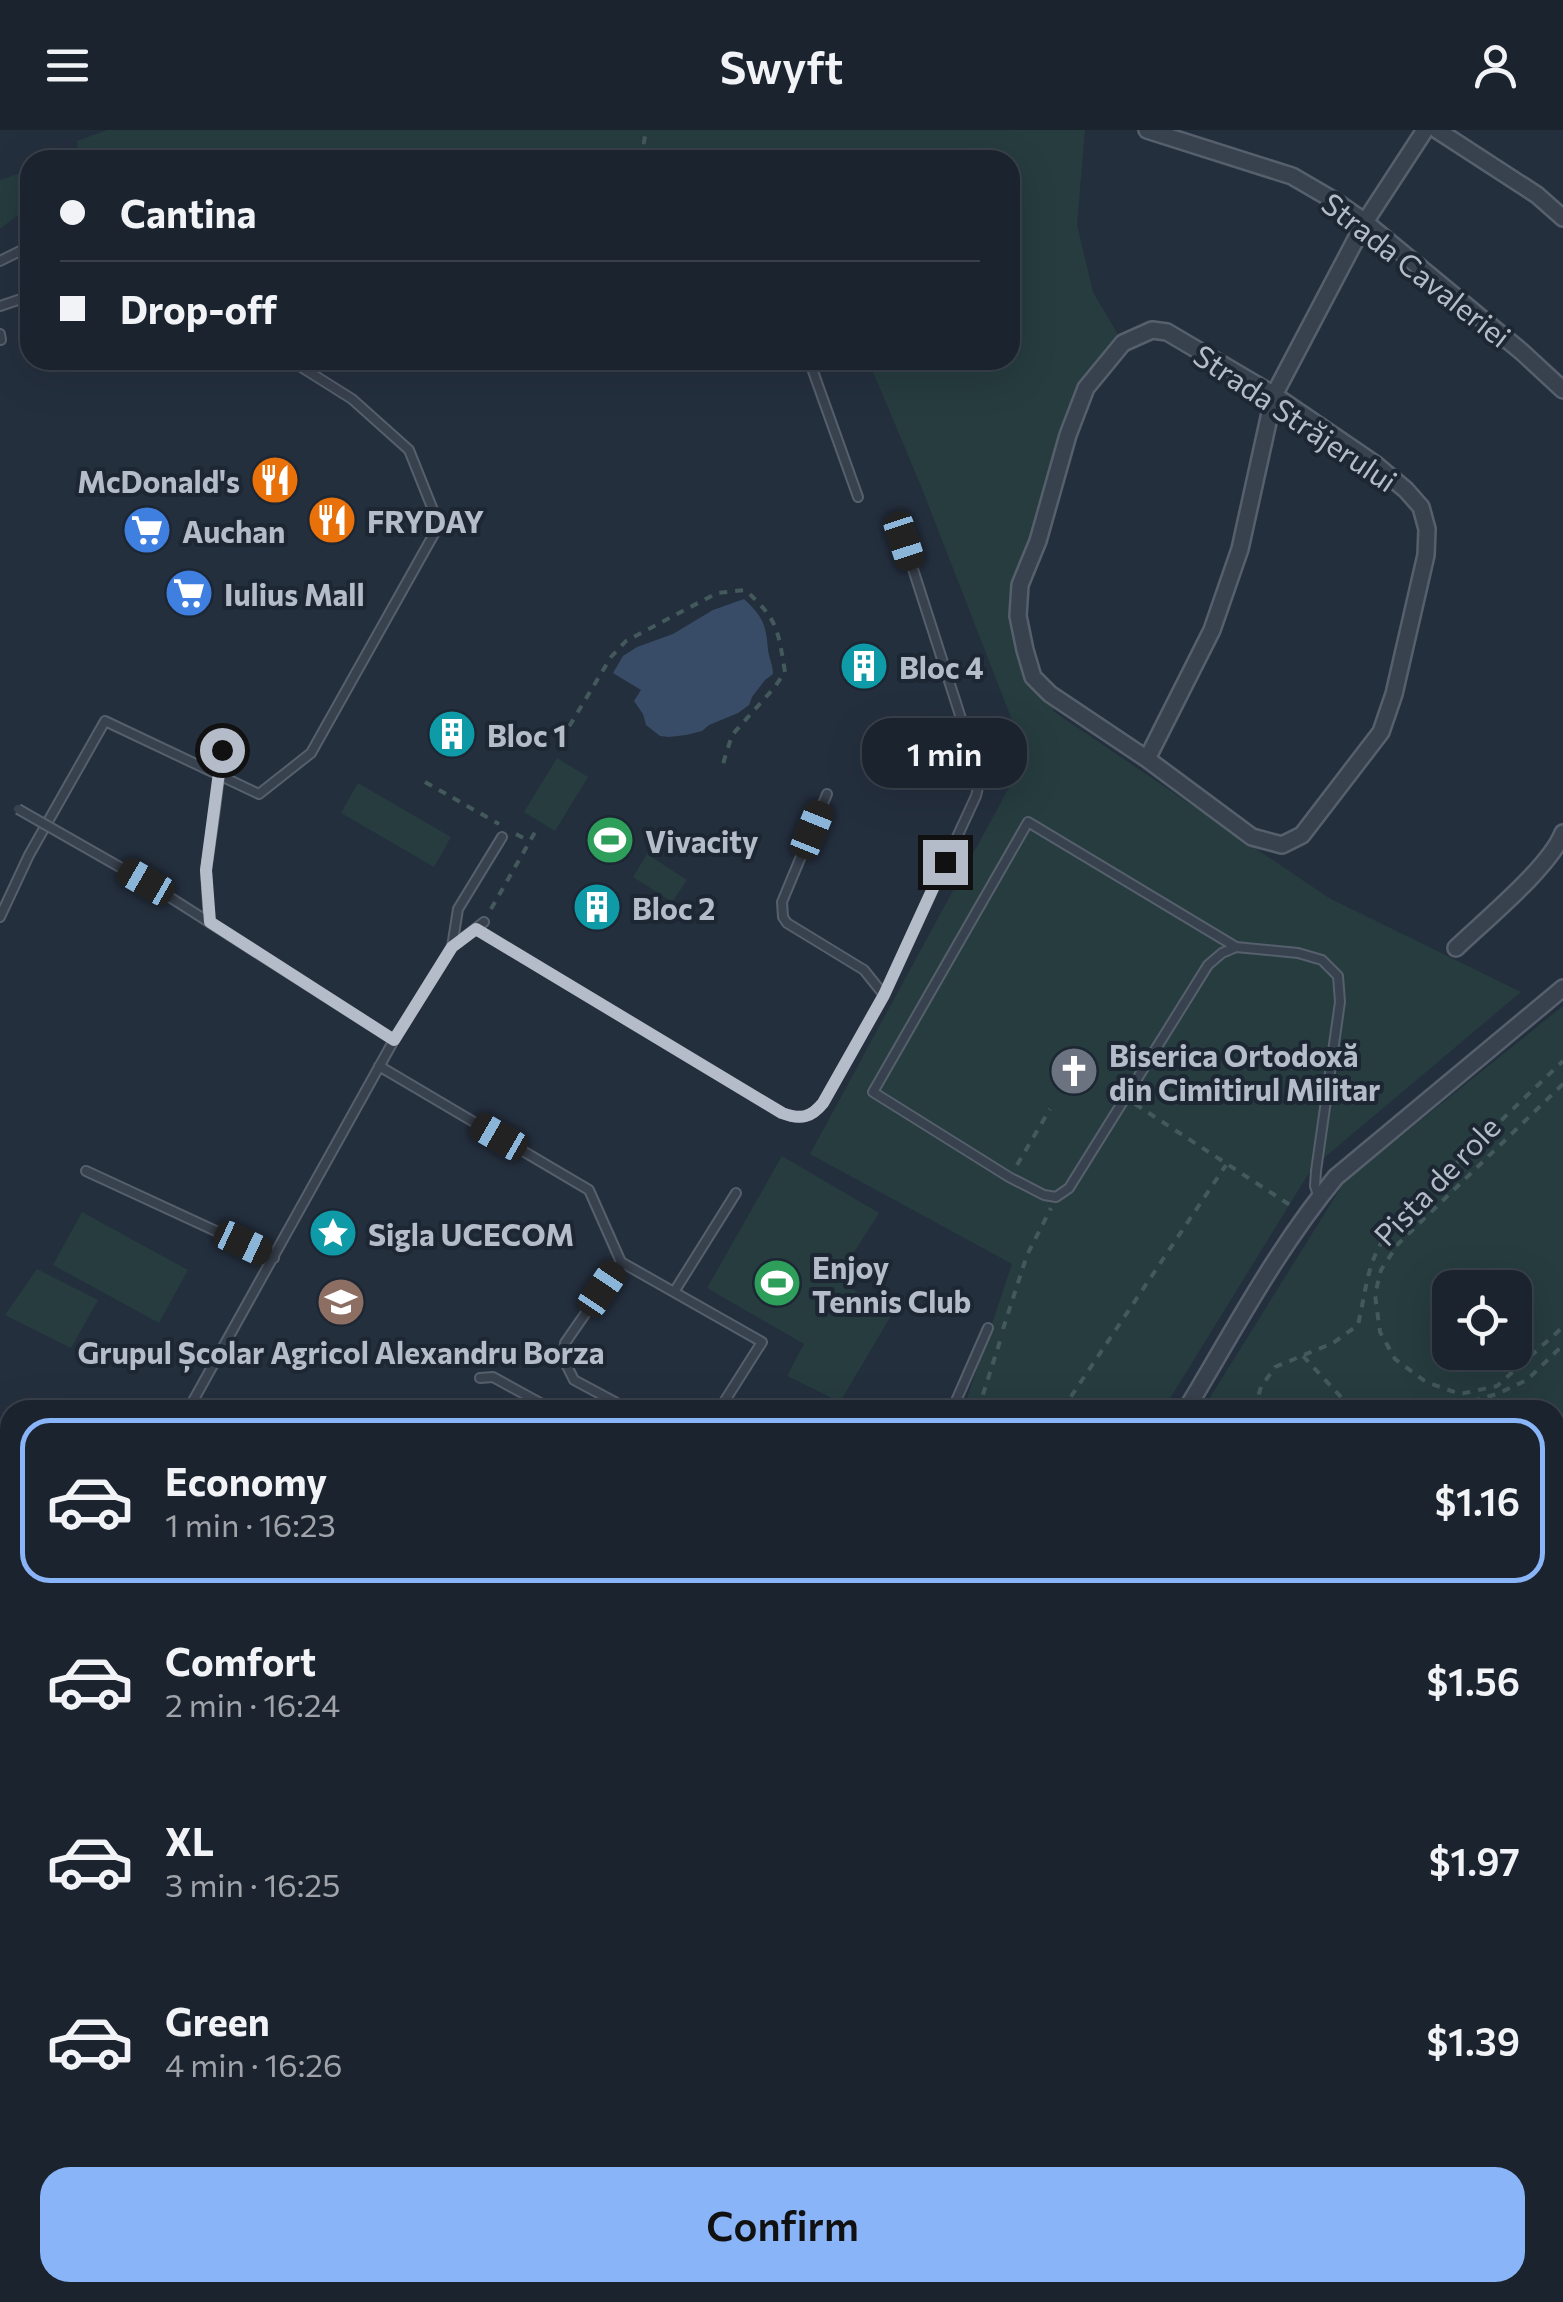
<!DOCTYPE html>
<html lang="en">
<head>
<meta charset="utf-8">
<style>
  body { margin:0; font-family:Commissioner,sans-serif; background:#242b36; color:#f1f3f6; height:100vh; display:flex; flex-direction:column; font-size:38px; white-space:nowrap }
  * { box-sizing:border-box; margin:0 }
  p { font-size:32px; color:#a0a4aa }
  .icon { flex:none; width:55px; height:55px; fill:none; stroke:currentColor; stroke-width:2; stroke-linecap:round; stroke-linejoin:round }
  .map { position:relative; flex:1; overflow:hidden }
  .side { position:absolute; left:0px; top:1270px; width:1565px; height:902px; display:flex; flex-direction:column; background:#1b232e; border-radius:30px 30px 0 0; box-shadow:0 10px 40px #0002,0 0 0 2px #39404a }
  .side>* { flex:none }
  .banner { position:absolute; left:20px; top:20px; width:1000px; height:220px; border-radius:30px; box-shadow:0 10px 40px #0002,0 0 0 2px #39404a; display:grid; align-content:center; height:220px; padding:0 40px; background:#1b232e }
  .tools { position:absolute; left:1432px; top:1140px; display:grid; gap:20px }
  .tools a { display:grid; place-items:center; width:100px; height:100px; border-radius:20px; background:#1b232e; box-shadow:0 10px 40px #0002,0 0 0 2px #39404a; font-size:50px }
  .end { position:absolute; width:45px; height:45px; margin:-22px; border:12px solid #b4bcc9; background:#111; box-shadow:0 0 0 5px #111 }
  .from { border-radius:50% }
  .bubble { position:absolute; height:70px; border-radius:30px; background:#1b232e; box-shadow:0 10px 40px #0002,0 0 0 2px #39404a; font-size:32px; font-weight:600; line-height:70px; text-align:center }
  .car { position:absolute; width:30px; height:60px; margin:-30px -15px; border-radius:12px; box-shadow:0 0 8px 2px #0007; background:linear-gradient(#222 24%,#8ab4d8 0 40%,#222 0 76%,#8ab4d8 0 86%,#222 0) }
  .banner b { display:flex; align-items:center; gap:35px; height:95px; font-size:38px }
  .banner b+b { border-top:2px solid #39404a }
  .banner i { width:25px; height:25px; background:#f1f3f6 }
  ul { padding:18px 0 0; list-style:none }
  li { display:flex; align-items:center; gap:30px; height:165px; margin:0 20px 15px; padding:0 20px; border:5px solid transparent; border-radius:30px }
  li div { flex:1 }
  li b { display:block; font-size:38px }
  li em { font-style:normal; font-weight:600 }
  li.current { border-color:#8ab4f8 }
  li>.icon { width:90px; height:90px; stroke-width:1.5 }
  .action { display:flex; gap:20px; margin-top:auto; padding:20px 40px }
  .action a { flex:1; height:115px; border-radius:30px; background:#8ab4f8; color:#111; font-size:40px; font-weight:600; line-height:115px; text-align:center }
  header { display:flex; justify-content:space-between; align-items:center; height:130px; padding:0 40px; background:#1b232e; font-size:45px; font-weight:600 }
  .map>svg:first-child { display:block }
</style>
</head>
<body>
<header><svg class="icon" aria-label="menu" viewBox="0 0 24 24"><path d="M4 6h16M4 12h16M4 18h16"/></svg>Swyft<svg class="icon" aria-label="person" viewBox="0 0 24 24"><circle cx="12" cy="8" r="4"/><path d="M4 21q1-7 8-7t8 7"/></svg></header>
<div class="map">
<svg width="1563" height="2172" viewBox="0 0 1563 2172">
  <rect width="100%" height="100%" fill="#242f3e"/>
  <path fill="#263c3f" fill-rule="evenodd" d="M107,0H1085L1077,95L1093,162L1123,213L1086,258L1020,455L1033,547L1059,570L1053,581L1329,768L1521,862L1312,1038L1163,1280H963L1012,1134L810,1024L1026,626L921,356L868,230H1010V30H783L782,28L766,30H64L78,25L77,11Z
    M30,40V81H23L0,99V50Z
    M557,628L588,647L555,701L524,682Z
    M358,653L451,707L434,737L341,683Z
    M647,724L687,750L672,772L633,747Z
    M1563,876V1662L1556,1683L1563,1705V1965H1555V1280H1202L1345,1051ZM1450,1158H1515V1222H1450Z
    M782,1026L879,1083L837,1149L892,1184L840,1272L787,1246L804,1214L707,1158Z
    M82,1082L188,1140L159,1193L53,1135Z
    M37,1139L98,1170L71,1218L5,1185Z"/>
  <path fill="#394c67" d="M744,469C763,487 766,494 768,520C769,528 773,535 773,544L765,550L752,567L749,575L738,583L709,595L702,601L686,605L669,607L660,606L646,595L643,584L634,571L641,560L613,543L623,526L637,517L673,504L713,480Z"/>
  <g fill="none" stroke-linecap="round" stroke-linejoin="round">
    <g stroke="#565f6c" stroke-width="12">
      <path id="service" d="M0,131L30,116
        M0,176L30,166
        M0,204L1,210
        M809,230L858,367
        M146,752L394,910
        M0,787L29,725L105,591L259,664L311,623L439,395L409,320L352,269L290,230
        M209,792L206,741L215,679
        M476,799L782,983C800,990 811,988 823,973L884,865L864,840L787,793L783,787L782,772L827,664
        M452,817L458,779L502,707
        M1236,817L1028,692L873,962L1009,1047L1044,1065L1056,1067L1069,1058L1208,835L1222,823L1236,817L1298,823L1322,830L1338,846L1340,872L1316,1041L1315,1056L1319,1068
        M884,865L976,666L979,653L976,635L904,411
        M379,936L589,1060L621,1132L565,1213L564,1230L574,1250L630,1280
        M86,1041L274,1128
        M621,1132L762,1212L719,1280
        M674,1162L736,1063
        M480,1248L493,1247L553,1280
        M188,1280L394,910L452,817L484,792
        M952,1280L988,1198
        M0,1585L10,1582"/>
    </g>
    <g stroke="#565f6c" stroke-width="20">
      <path id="minor" d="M1147,0L1292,46L1335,71L1365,92L1522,222L1563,260
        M1437,0L1537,65L1563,88
        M1152,200L1167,202L1274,265L1375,334L1406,360L1421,377L1427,399L1426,425L1394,564L1381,602L1302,705L1282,715L1252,707L1147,629L1050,564L1033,547L1025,520L1018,486L1020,455L1038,411L1068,305L1086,258L1123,213Z
        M1147,629L1212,500L1240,419L1274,265L1365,92L1425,0
        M1456,818C1484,791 1550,737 1563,703
        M1186,1280C1233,1202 1277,1118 1336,1047L1563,858
        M0,1445L10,1440
        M1555,1997H1563
        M852,2162L872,2172
        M1132,2162L1138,2172
        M396,2172L427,2162"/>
    </g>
    <g stroke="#565f6c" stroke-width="28">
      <path id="secondary" d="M0,1398L10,1404
        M269,2172L297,2162"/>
    </g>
    <path stroke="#44595c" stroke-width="4" stroke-dasharray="8 8" stroke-linecap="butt" d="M641,30L646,0
      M561,610L611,527L626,511L717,463L745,460C778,489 778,500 785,542L774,558L732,605L722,637
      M425,652L499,694
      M516,704L529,711
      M491,779L538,697
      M1563,954L1398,1114L1381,1140L1375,1165L1380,1202L1395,1229L1426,1252L1460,1264L1497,1256L1563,1197
      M1135,974L1290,1075
      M1017,1035L1050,979
      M1003,1199L1027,1125L1051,1078
      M1303,1226L1353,1280
      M978,1280L1001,1208
      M1062,1280L1226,1035
      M1254,1280L1261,1257L1275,1237L1333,1213L1358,1195C1368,1152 1366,1131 1394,1093L1563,931
      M1426,1280L1432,1276H1455L1497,1264L1527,1250L1563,1215
      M1555,1415L1563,1414
      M1555,1467L1563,1466
      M1555,1582L1563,1575
      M0,1706L10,1703
      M0,1730L10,1736
      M0,1854L10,1863
      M0,1899L10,1896
      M9,2053H10
      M184,2162L187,2172
      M339,2172L341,2169L362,2162
      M617,2172L652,2162"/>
    <use href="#service" stroke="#38414e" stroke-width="8"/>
    <use href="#minor" stroke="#38414e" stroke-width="15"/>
    <use href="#secondary" stroke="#465061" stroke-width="22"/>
    <g stroke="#565f6c" stroke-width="12" stroke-linecap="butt">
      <path id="service-bridge" d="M18,679L146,752
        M215,679L222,621"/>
    </g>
    <use href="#service-bridge" stroke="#38414e" stroke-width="8"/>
  </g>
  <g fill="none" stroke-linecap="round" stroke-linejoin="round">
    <path stroke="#b4bcc9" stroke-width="12" d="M222,620L206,740L210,792L394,910L452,817L476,799L782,983C800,990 811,988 823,973L884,865L945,732"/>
  </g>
  <defs>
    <g id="restaurant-disc" transform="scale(2.5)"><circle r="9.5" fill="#e8710a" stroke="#1d2633"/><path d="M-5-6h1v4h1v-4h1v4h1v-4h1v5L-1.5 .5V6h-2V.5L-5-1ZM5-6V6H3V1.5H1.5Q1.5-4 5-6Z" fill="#fff"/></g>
    <g id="supermarket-disc" transform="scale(2.5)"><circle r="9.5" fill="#3f7fe0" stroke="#1d2633"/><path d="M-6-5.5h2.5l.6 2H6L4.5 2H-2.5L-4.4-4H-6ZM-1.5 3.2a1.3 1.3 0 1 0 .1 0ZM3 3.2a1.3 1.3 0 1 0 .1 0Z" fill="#fff"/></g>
    <g id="building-disc" transform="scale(2.5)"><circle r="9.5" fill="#0f9aa8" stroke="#1d2633"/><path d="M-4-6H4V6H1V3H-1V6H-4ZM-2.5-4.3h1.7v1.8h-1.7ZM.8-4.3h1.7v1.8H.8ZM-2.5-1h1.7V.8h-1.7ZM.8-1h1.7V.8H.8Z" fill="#fff"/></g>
    <g id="stadium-disc" transform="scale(2.5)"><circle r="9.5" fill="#2e9e5b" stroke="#1d2633"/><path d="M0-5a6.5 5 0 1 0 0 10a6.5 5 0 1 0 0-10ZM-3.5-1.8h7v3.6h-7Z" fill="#fff"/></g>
    <g id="church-disc" transform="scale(2.5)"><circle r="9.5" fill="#6b7280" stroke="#1d2633"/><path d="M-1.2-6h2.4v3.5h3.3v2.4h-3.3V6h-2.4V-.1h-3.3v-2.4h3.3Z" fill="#fff"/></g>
    <g id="sight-disc" transform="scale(2.5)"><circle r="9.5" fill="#0f9aa8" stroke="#1d2633"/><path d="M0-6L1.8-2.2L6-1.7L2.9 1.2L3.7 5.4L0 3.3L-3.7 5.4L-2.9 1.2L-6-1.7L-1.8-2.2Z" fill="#fff"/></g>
    <g id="school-disc" transform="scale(2.5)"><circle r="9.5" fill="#8d6e63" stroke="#1d2633"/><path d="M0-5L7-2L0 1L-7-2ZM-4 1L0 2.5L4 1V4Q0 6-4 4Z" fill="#fff"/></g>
  </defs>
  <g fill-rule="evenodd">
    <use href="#restaurant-disc" x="275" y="350"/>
    <use href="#restaurant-disc" x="332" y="390"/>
    <use href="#supermarket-disc" x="147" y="400"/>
    <use href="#supermarket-disc" x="189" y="463"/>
    <use href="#building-disc" x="864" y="536"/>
    <use href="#building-disc" x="452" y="604"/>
    <use href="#stadium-disc" x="610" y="710"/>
    <use href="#building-disc" x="597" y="777"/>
    <use href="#church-disc" x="1074" y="941"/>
    <use href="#sight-disc" x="333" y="1103"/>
    <use href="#stadium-disc" x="777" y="1153"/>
    <use href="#school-disc" x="341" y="1172"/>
  </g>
  <g text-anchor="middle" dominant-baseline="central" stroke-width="8" stroke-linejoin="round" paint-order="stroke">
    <g font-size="30" fill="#b4bcc9" stroke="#1d2633">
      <text transform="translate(1417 139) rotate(38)">Strada Cavaleriei</text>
      <text transform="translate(1296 287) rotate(34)">Strada Străjerului</text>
      <text transform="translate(1436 1050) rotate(-46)">Pista de role</text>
    </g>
    <g font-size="30" font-weight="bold" fill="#b4bcc9" stroke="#1d2633" text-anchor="start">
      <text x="240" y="350" text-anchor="end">McDonald's</text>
      <text x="367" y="390">FRYDAY</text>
      <text x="182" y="400">Auchan</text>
      <text x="224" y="463">Iulius Mall</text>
      <text x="899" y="536">Bloc 4</text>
      <text x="487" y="604">Bloc 1</text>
      <text x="645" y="710">Vivacity</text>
      <text x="632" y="777">Bloc 2</text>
      <text x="1109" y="924">Biserica Ortodoxă<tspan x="1109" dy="34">din Cimitirul Militar</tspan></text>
      <text x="368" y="1103">Sigla UCECOM</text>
      <text x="812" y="1136">Enjoy<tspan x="812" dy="34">Tennis Club</tspan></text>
      <text x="341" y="1221" text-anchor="middle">Grupul Școlar Agricol Alexandru Borza</text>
    </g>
  </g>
</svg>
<div class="tools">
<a><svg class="icon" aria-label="locate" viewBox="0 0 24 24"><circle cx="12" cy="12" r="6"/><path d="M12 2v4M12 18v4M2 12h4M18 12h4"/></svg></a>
</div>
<i class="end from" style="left:222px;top:620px"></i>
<i class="end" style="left:945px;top:732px"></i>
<div class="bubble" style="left:862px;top:588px;width:165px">1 min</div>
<i class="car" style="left:904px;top:411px;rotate:162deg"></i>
<i class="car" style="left:812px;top:700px;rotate:22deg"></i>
<i class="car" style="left:146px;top:752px;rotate:300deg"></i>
<i class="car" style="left:499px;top:1007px;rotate:300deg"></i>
<i class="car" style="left:243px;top:1113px;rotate:115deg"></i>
<i class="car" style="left:602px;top:1159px;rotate:34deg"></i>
<div class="banner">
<b><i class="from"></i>Cantina</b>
<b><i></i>Drop-off</b>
</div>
<section class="side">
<ul>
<li class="current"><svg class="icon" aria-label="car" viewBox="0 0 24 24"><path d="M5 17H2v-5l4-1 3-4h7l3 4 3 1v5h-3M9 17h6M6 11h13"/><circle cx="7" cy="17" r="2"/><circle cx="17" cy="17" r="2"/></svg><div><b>Economy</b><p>1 min · 16:23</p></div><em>$1.16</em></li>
<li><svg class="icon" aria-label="car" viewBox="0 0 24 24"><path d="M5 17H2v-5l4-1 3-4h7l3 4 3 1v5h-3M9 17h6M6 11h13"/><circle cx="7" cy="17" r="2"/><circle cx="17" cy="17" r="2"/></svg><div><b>Comfort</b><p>2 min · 16:24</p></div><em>$1.56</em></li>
<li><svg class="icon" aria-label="car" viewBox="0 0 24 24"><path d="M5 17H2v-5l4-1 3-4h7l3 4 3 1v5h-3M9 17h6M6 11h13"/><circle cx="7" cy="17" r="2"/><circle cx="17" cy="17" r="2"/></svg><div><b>XL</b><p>3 min · 16:25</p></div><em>$1.97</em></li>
<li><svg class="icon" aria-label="car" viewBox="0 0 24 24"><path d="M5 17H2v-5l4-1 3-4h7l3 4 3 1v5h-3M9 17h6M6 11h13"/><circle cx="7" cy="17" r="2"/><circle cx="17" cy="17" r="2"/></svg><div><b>Green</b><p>4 min · 16:26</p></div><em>$1.39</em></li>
</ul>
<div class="action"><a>Confirm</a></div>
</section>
</div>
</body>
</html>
